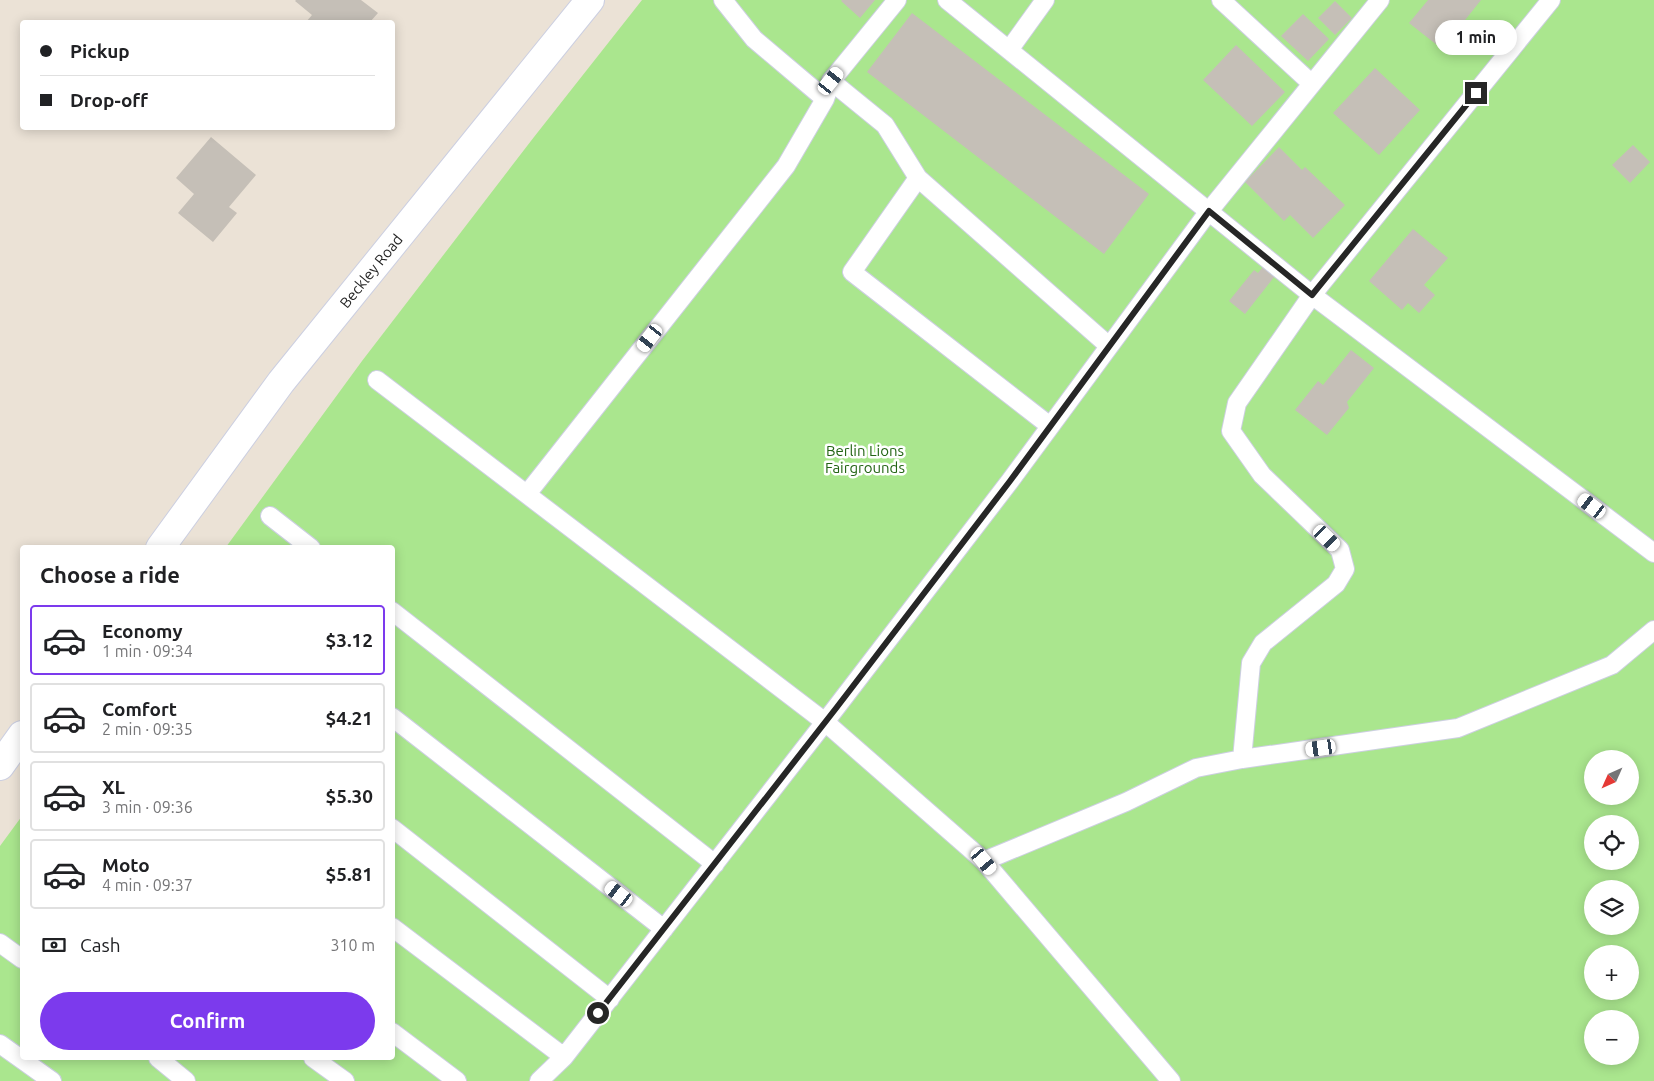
<!DOCTYPE html>
<html lang="en">
<head>
<meta charset="utf-8">
<style>
  body { margin:0; font-family:Ubuntu,sans-serif; background:#f2f2f2; color:#202124; height:100vh; display:flex; flex-direction:column; font-size:19px; white-space:nowrap }
  * { box-sizing:border-box; margin:0 }
  p { font-size:16px; color:#757577 }
  .icon { flex:none; width:28px; height:28px; fill:none; stroke:currentColor; stroke-width:2; stroke-linecap:round; stroke-linejoin:round }
  .map { position:relative; flex:1; overflow:hidden }
  .side { position:absolute; left:20px; top:545px; width:375px; height:515px; display:flex; flex-direction:column; background:#fff; border-radius:5px; box-shadow:0 2px 12px #0003 }
  .side>* { flex:none }
  .guide { position:absolute; left:20px; top:20px; width:375px; height:110px; border-radius:5px; box-shadow:0 2px 12px #0003; display:grid; align-content:center; height:110px; padding:0 20px; background:#fff }
  .needle { width:32px; rotate:225deg }
  .tools { position:absolute; left:1584px; top:750px; display:grid; gap:10px }
  .tools a { display:grid; place-items:center; width:55px; height:55px; border-radius:50%; background:#fff; box-shadow:0 2px 12px #0003; font-size:25px }
  .end { position:absolute; width:22px; height:22px; margin:-11px; border:6px solid #262626; background:#fff; box-shadow:0 0 0 2px #fff }
  .from { border-radius:50% }
  .bubble { position:absolute; height:35px; border-radius:18px; background:#fff; box-shadow:0 2px 12px #0003; font-size:16px; font-weight:700; line-height:35px; text-align:center }
  .car { position:absolute; width:15px; height:30px; margin:-15px -8px; border-radius:6px; box-shadow:0 0 4px 1px #0007; background:linear-gradient(#fff 24%,#345 0 40%,#fff 0 76%,#345 0 86%,#fff 0) }
  .guide b { display:flex; align-items:center; gap:18px; height:48px; font-size:19px }
  .guide b+b { border-top:1px solid #e0e0e0 }
  .guide i { width:12px; height:12px; background:#202124 }
  ul { padding:0; list-style:none }
  li { display:flex; align-items:center; gap:15px; height:70px; margin:0 10px 8px; padding:0 10px; border:2px solid #e0e0e0; border-radius:5px }
  li div { flex:1 }
  li b { display:block; font-size:19px }
  li em { font-style:normal; font-weight:700 }
  li.on { border-color:#7c3aed }
  li>.icon { width:45px; height:45px; stroke-width:1.5 }
  h2 { padding:0 20px; font-size:22px; line-height:60px }
  .pay { display:flex; align-items:center; gap:12px; height:55px; padding:0 20px; font-size:19px }
  .pay p { margin-inline-start:auto }
  .action { display:flex; gap:10px; margin-top:auto; padding:10px 20px }
  .action a { flex:1; height:58px; border-radius:30px; background:#7c3aed; color:#fff; font-size:20px; font-weight:700; line-height:58px; text-align:center }
  .map>svg:first-child { display:block }
</style>
</head>
<body>
<div class="map">
<svg width="1654" height="1081" viewBox="0 0 1654 1081">
  <rect width="100%" height="100%" fill="#ebe2d6"/>
  <path fill="#aae68e" fill-rule="evenodd" d="M642,0H1654V1081H0V846L22,816V1058H392V548L226,547L362,361L534,137ZM1592,759H1630V796H1592ZM1592,824H1630V861H1592ZM1592,889H1630V926H1592ZM1592,954H1630V991H1592ZM1592,1019H1630V1056H1592Z"/>
  <path fill="#c5bfb7" d="M296,0H361L378,13L370,22H306L312,15L295,1Z
    M842,0H875L860,18L841,1Z
    M1428,0H1481L1442,49L1409,23Z
    M1335,1L1352,18L1335,35L1318,18Z
    M912,13L1149,194L1104,254L867,72Z
    M1303,14L1329,39L1308,61L1281,36Z
    M1236,45L1285,92L1252,126L1203,80Z
    M1375,68L1420,110L1379,155L1333,113Z
    M211,137L256,175L229,207L237,213L213,242L178,213L194,194L176,178Z
    M1633,145L1650,162L1630,183L1612,165Z
    M1279,147L1302,170L1305,167L1345,205L1313,238L1290,215L1284,221L1245,182Z
    M1413,229L1448,258L1424,285L1435,295L1419,313L1408,303L1402,310L1369,281Z
    M1266,263L1278,272L1245,314L1229,301L1254,270L1258,273Z
    M1351,350L1374,368L1347,402L1349,408L1327,435L1295,410L1318,381L1323,385Z"/>
  <g fill="none" stroke-linecap="round" stroke-linejoin="round">
    <g stroke="#cccfe1" stroke-width="20">
      <path id="lane" d="M723,0L754,39L825,99
        M947,0L1312,295L1654,553
        M1221,0L1312,84
        M1009,50L1045,0
        M831,81L885,125L918,178L852,272L1050,426
        M918,178L1109,346
        M377,380L825,722L984,861L1171,1081
        M527,494L786,166L825,99L831,81L897,0
        M270,516L311,548
        M392,611L715,864
        M392,717L664,929
        M1242,759L1251,663L1263,643L1336,584L1345,569L1340,550L1262,475L1231,431L1237,403L1312,295L1551,0
        M392,828L610,999
        M984,861L1126,802L1196,768L1242,759L1458,728L1612,665L1654,630
        M392,927L564,1057
        M0,943L22,959
        M392,1032L457,1081
        M0,1044L52,1081
        M158,1058L186,1081
        M313,1058L345,1081
        M539,1081L564,1057L825,722L1010,481L1209,211L1380,0"/>
    </g>
    <g stroke="#cccfe1" stroke-width="30">
      <path id="street" d="M160,548L281,382L590,0
        M0,766L22,735"/>
    </g>
    <use href="#lane" stroke="#fff" stroke-width="18"/>
    <use href="#street" stroke="#fff" stroke-width="28"/>
  </g>
  <g fill="none" stroke-linecap="round" stroke-linejoin="round">
    <path stroke="#262626" stroke-width="6" d="M598,1013L837,707L1010,481L1209,211L1312,295L1476,93"/>
  </g>
  <g text-anchor="middle" dominant-baseline="central" stroke-width="5" stroke-linejoin="round" paint-order="stroke">
    <g font-size="15" fill="#262626" stroke="#fff">
      <text transform="translate(371 271) rotate(-51)">Beckley Road</text>
    </g>
    <g font-size="15" fill="#246515" stroke="#fff">
      <text x="865" y="450">Berlin Lions<tspan x="865" dy="17">Fairgrounds</tspan></text>
    </g>
  </g>
</svg>
<div class="tools">
<a><svg class="needle" viewBox="-14 -14 28 28"><path d="M0-13l5 13h-10z" fill="#e53935"/><path d="M0 13l5-13h-10z" fill="#757577"/></svg></a>
<a><svg class="icon" aria-label="locate" viewBox="0 0 24 24"><circle cx="12" cy="12" r="6"/><path d="M12 2v4M12 18v4M2 12h4M18 12h4"/></svg></a>
<a><svg class="icon" aria-label="layers" viewBox="0 0 24 24"><path d="M12 4l9 5-9 5-9-5zM3 14l9 5 9-5"/></svg></a>
<a>+</a>
<a>−</a>
</div>
<i class="end from" style="left:598px;top:1013px"></i>
<i class="end" style="left:1476px;top:93px"></i>
<div class="bubble" style="left:1435px;top:20px;width:82px">1 min</div>
<i class="car" style="left:831px;top:81px;rotate:39deg"></i>
<i class="car" style="left:650px;top:338px;rotate:218deg"></i>
<i class="car" style="left:1592px;top:506px;rotate:307deg"></i>
<i class="car" style="left:1327px;top:538px;rotate:134deg"></i>
<i class="car" style="left:1321px;top:748px;rotate:262deg"></i>
<i class="car" style="left:984px;top:861px;rotate:140deg"></i>
<i class="car" style="left:619px;top:894px;rotate:308deg"></i>
<div class="guide">
<b><i class="from"></i>Pickup</b>
<b><i></i>Drop-off</b>
</div>
<section class="side">
<h2>Choose a ride</h2>
<ul>
<li class="on"><svg class="icon" aria-label="car" viewBox="0 0 24 24"><path d="M5 17H2v-5l4-1 3-4h7l3 4 3 1v5h-3M9 17h6M6 11h13"/><circle cx="7" cy="17" r="2"/><circle cx="17" cy="17" r="2"/></svg><div><b>Economy</b><p>1 min · 09:34</p></div><em>$3.12</em></li>
<li><svg class="icon" aria-label="car" viewBox="0 0 24 24"><path d="M5 17H2v-5l4-1 3-4h7l3 4 3 1v5h-3M9 17h6M6 11h13"/><circle cx="7" cy="17" r="2"/><circle cx="17" cy="17" r="2"/></svg><div><b>Comfort</b><p>2 min · 09:35</p></div><em>$4.21</em></li>
<li><svg class="icon" aria-label="car" viewBox="0 0 24 24"><path d="M5 17H2v-5l4-1 3-4h7l3 4 3 1v5h-3M9 17h6M6 11h13"/><circle cx="7" cy="17" r="2"/><circle cx="17" cy="17" r="2"/></svg><div><b>XL</b><p>3 min · 09:36</p></div><em>$5.30</em></li>
<li><svg class="icon" aria-label="car" viewBox="0 0 24 24"><path d="M5 17H2v-5l4-1 3-4h7l3 4 3 1v5h-3M9 17h6M6 11h13"/><circle cx="7" cy="17" r="2"/><circle cx="17" cy="17" r="2"/></svg><div><b>Moto</b><p>4 min · 09:37</p></div><em>$5.81</em></li>
</ul>
<div class="pay"><svg class="icon" aria-label="cash" viewBox="0 0 24 24"><path d="M3 7h18v10H3z"/><circle cx="12" cy="12" r="2"/></svg>Cash<p>310 m</p></div>
<div class="action"><a>Confirm</a></div>
</section>
</div>
</body>
</html>
